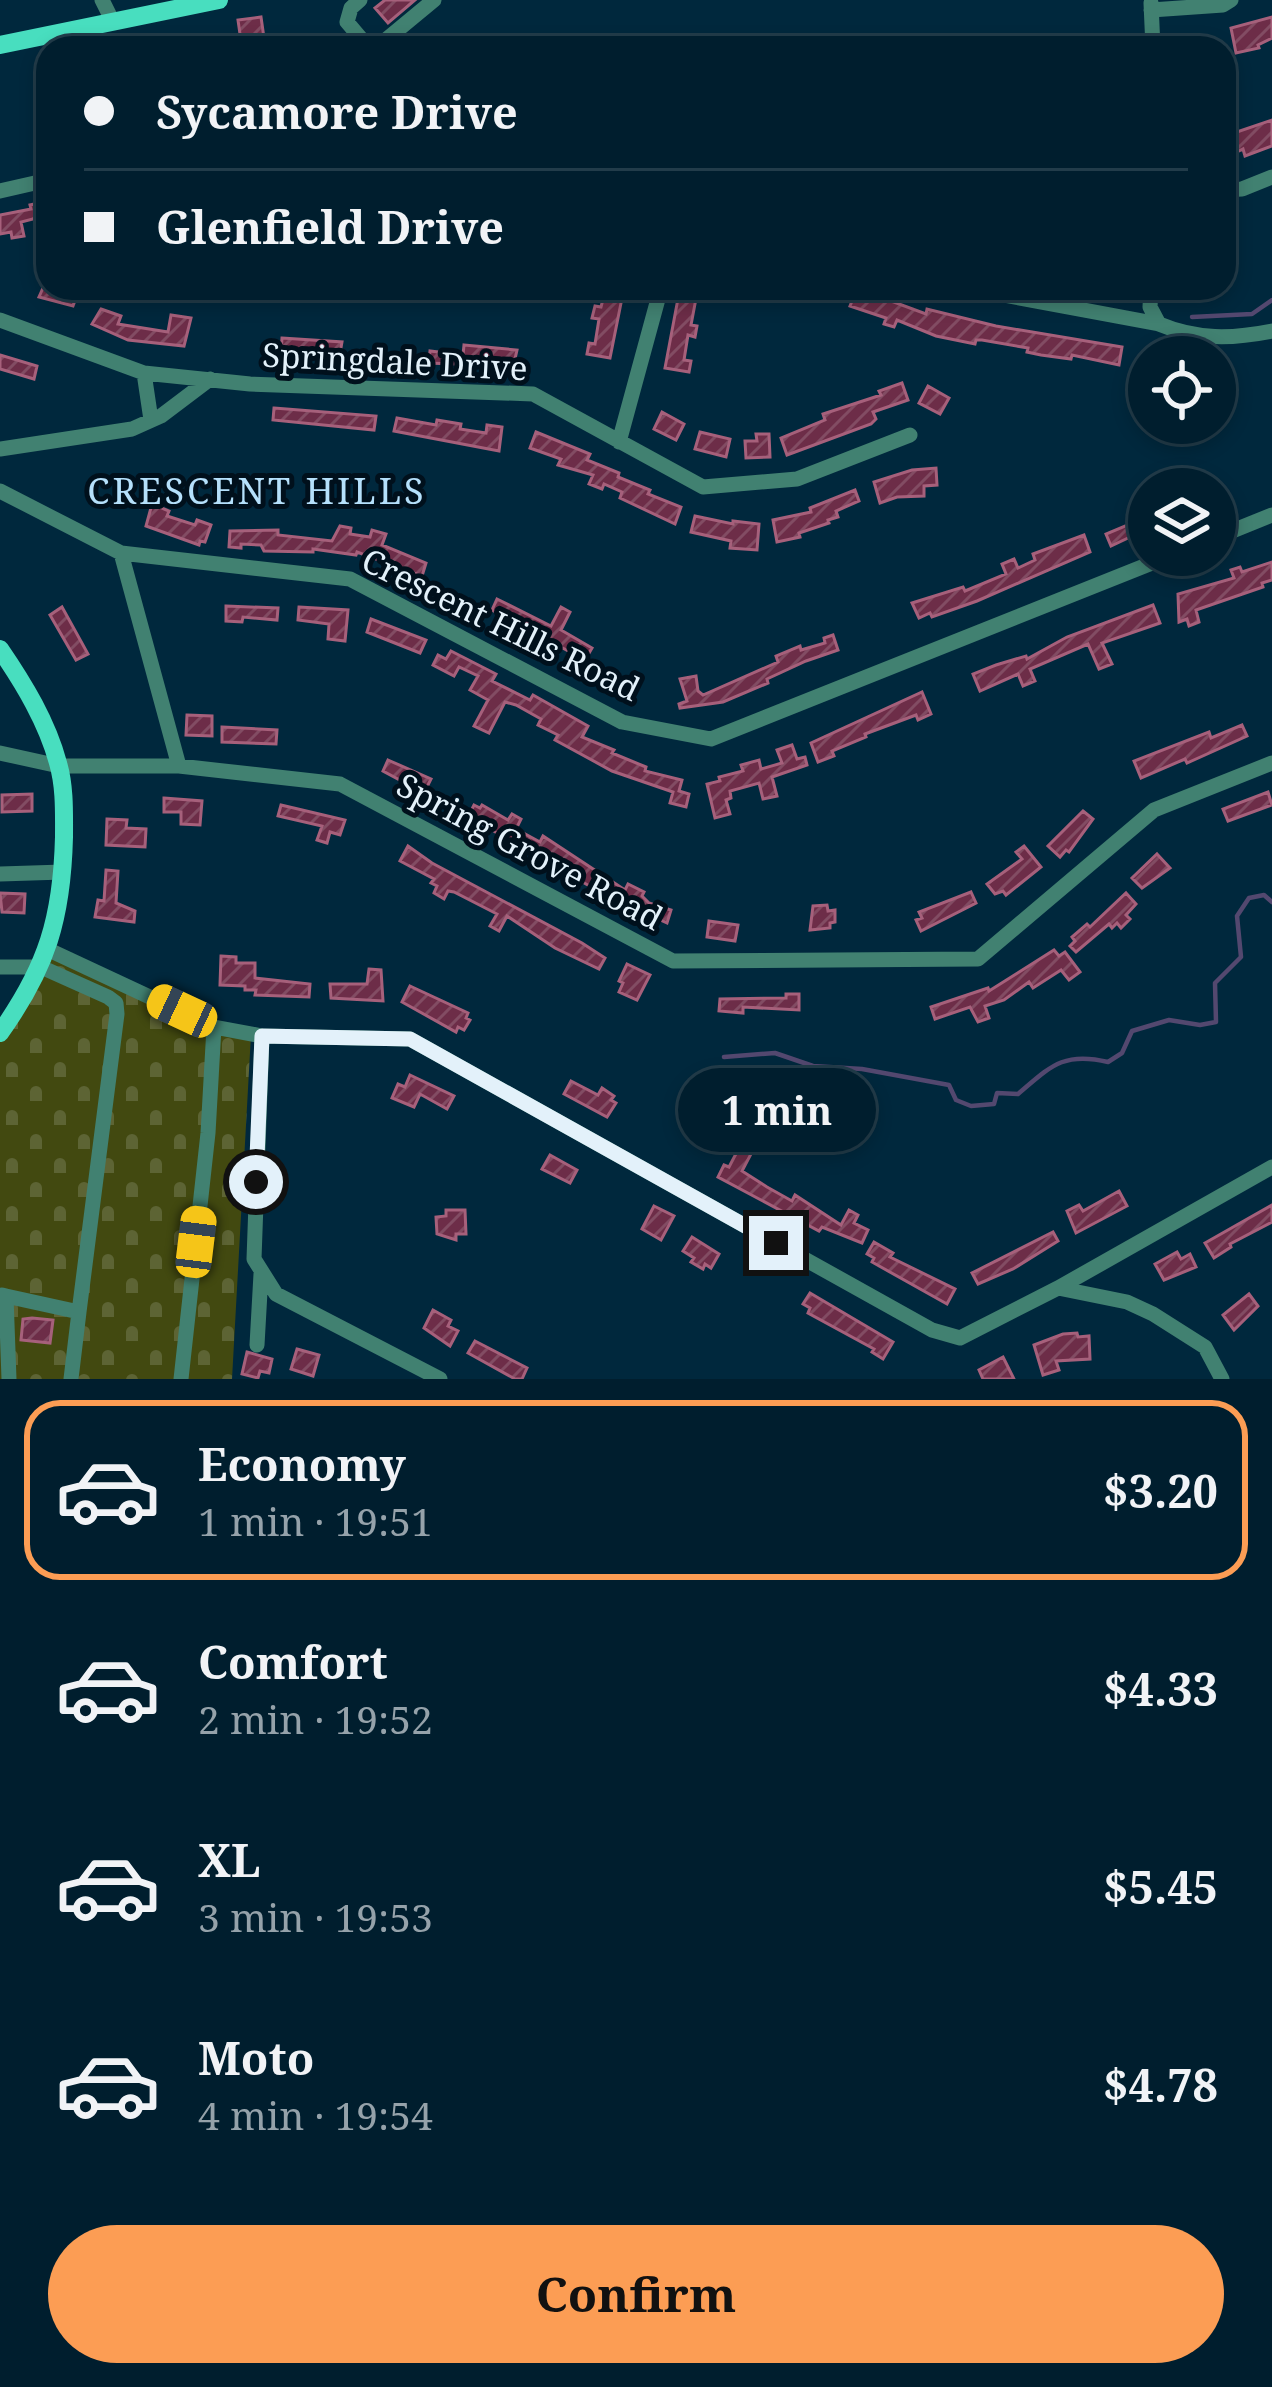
<!DOCTYPE html>
<html lang="en">
<head>
<meta charset="utf-8">
<style>
  body { margin:0; font-family:"Noto Serif",serif; background:#0e2b3a; color:#f1f3f6; height:100vh; display:flex; flex-direction:column; font-size:45px; white-space:nowrap }
  * { box-sizing:border-box; margin:0 }
  p { font-size:39px; color:#95a2aa }
  .icon { flex:none; width:66px; height:66px; fill:none; stroke:currentColor; stroke-width:2; stroke-linecap:round; stroke-linejoin:round }
  .map { position:relative; height:1379px; overflow:hidden }
  .drawer { display:flex; flex-direction:column; background:#001e2e; flex:1 }
  .drawer>* { flex:none }
  .guide { position:absolute; left:36px; top:36px; width:1200px; height:264px; border-radius:36px; box-shadow:0 6px 18px #0003,0 0 0 3px #223c4a; display:grid; align-content:center; height:264px; padding:0 48px; background:#001e2e }
  .fabs { position:absolute; left:1128px; top:336px; display:grid; gap:24px }
  .fabs a { display:grid; place-items:center; width:108px; height:108px; border-radius:50%; background:#001e2e; box-shadow:0 6px 18px #0003,0 0 0 3px #223c4a; font-size:60px }
  .end { position:absolute; width:54px; height:54px; margin:-27px; border:15px solid #e3f1fa; background:#111; box-shadow:0 0 0 6px #111 }
  .from { border-radius:50% }
  .bubble { position:absolute; height:84px; border-radius:42px; background:#001e2e; box-shadow:0 6px 18px #0003,0 0 0 3px #223c4a; font-size:39px; font-weight:700; line-height:84px; text-align:center }
  .car { position:absolute; width:36px; height:72px; margin:-36px -18px; border-radius:15px; box-shadow:0 0 9px 3px #0007; background:linear-gradient(#f5c518 24%,#345 0 40%,#f5c518 0 76%,#345 0 86%,#f5c518 0) }
  .guide b { display:flex; align-items:center; gap:42px; height:114px; font-size:45px }
  .guide b+b { border-top:3px solid #223c4a }
  .guide i { width:30px; height:30px; background:#f1f3f6 }
  ul { padding:21px 0 0; list-style:none }
  li { display:flex; align-items:center; gap:36px; height:180px; margin:0 24px 18px; padding:0 24px; border:6px solid transparent; border-radius:36px }
  li div { flex:1 }
  li b { display:block; font-size:45px }
  li em { font-style:normal; font-weight:700 }
  li.selected { border-color:#fc9d54 }
  li>.icon { width:108px; height:108px; stroke-width:1.5 }
  .primary-button { display:flex; gap:24px; margin-top:auto; padding:24px 48px }
  .primary-button a { flex:1; height:138px; border-radius:72px; background:#fc9d54; color:#111; font-size:48px; font-weight:700; line-height:138px; text-align:center }
  .map>svg:first-child { display:block }
</style>
</head>
<body>
<div class="map">
<svg width="1272" height="1379" viewBox="0 0 1272 1379">
  <defs>
    <pattern id="cemetery-stones" width="16" height="16" patternUnits="userSpaceOnUse" patternTransform="scale(3)"><rect width="16" height="16" fill="#424910"/><path d="M2 7V4a2 2 0 0 1 4 0v3zM10 15v-3a2 2 0 0 1 4 0v3z" fill="#5d6434"/></pattern>
    <pattern id="building-hatch" width="6" height="6" patternUnits="userSpaceOnUse" patternTransform="scale(3)"><rect width="6" height="6" fill="#6d2d48"/><path d="M-1 1l2-2M0 6l6-6M5 7l2-2" fill="none" stroke="#824c63"/></pattern>
  </defs>
  <rect width="100%" height="100%" fill="#00283d"/>
  <path fill="url(#cemetery-stones)" d="M49,950L182,1011L251,1034L232,1379H0V1033Z"/>
  <g fill="none" stroke-linecap="round" stroke-linejoin="round">
    <path stroke="#53486f" stroke-width="4.5" d="M1192,317L1252,314L1272,300
      M724,1057L775,1053L813,1066L862,1069L949,1085L956,1100L971,1106L994,1104L997,1093L1018,1094C1050,1067 1063,1051 1108,1062L1122,1053L1132,1031L1169,1020L1200,1025L1216,1022L1215,983L1241,957L1237,916L1249,898L1264,895L1272,902"/>
  </g>
  <path fill="url(#building-hatch)" stroke="#a6607b" stroke-width="3" d="M385,0H415L388,23L375,8Z
    M261,17L264,38L241,41L238,20Z
    M1272,17V38L1258,45L1259,48L1236,53L1231,28Z
    M1272,120V146L1245,156L1243,149L1237,152L1231,134Z
    M48,201V215L21,222L24,236L12,238L11,232L0,234V215L31,209L30,205Z
    M43,288H59L77,295L73,306L39,297Z
    M606,288H624L610,358L587,354L589,343L595,344L599,319L592,318L595,306L601,307Z
    M680,288H698L691,325L697,326L695,337L688,335L684,360L691,361L689,372L665,368Z
    M818,288H856L926,314L927,309L996,326L1122,347L1119,365L1072,355L1071,359L1041,355L1027,352L1028,348L982,340H976L975,344L936,336L897,320L894,327L884,324L886,318L850,306L852,301Z
    M101,309L121,316L118,324L168,332L171,315L191,318L184,346L128,340L92,324Z
    M282,338L342,342L339,359L281,353Z
    M464,345L517,350L512,372L480,365L429,363L430,351L463,355Z
    M0,355L37,366L34,379L0,369Z
    M902,383L908,400L873,412L876,419L871,424L787,455L781,438L825,420L823,414L881,395L879,391Z
    M928,386L949,398L940,414L919,403Z
    M274,408L376,416L374,430L273,420Z
    M662,412L684,424L676,440L654,429Z
    M397,418L436,425L437,420L461,424L460,429L486,433L487,425L502,427L499,451L394,431Z
    M536,432L590,454L587,460L619,473L618,477L650,490L648,494L681,507L675,524L620,498L622,492L604,484L602,489L589,484L593,475L558,465L561,459L530,448Z
    M700,432L730,439L726,457L695,449Z
    M756,434H769L770,457L746,458L745,441H757Z
    M936,468L937,485L924,486V496L897,497L880,503L874,482L912,470Z
    M855,490L859,501L836,511L838,517L828,520L829,523L799,533L800,537L777,542L773,520L811,512L810,508Z
    M152,504L169,511L167,516L195,525L197,520L211,525L205,542L200,541L199,545L146,526Z
    M1149,510V528L1111,546L1106,534L1135,522L1133,517Z
    M695,516L733,524V521L759,524L757,550L730,548L731,541L691,532Z
    M340,526L351,528L350,534L370,537L372,530L386,534L382,545L426,563L422,576L357,552L356,555L313,549V552L264,551L261,545L241,544V548L229,547L230,531L278,530V535L332,541Z
    M1084,535L1090,552L977,601L932,617L930,613L919,618L912,603L963,587L965,591L1006,574L1002,564L1014,559L1018,568L1035,560L1033,554Z
    M1272,562V580L1262,583L1263,587L1196,610L1199,622L1189,626L1187,619L1179,622L1178,594L1234,578L1231,570L1240,567L1242,572Z
    M497,599L551,626L561,607L570,612L561,630L592,648L585,660L492,610Z
    M1153,605L1160,623L1102,643L1112,664L1099,669L1088,644L1030,669L1035,681L1023,686L1018,674L980,691L973,674L996,665L1026,656L1027,659L1067,637Z
    M226,606L278,608L277,620L243,617L242,622L226,621Z
    M62,607L88,654L76,660L50,615Z
    M299,607L348,610L345,641L328,639L329,624L298,620Z
    M371,619L426,640L420,653L367,632Z
    M833,635L838,650L806,661L767,679L768,683L723,702L680,708L679,704L687,701L680,679L696,676L698,691L703,695L778,662L776,656L800,646L801,650L825,643L824,638Z
    M451,651L496,674L492,681L530,700L533,695L588,726L582,737L614,750L612,753L646,767L645,771L682,780L679,791L689,794L686,807L670,803L673,792L612,771L555,740L558,735L538,725L541,719L516,705L505,702L489,733L474,726L488,700L470,690L478,676L459,667L454,676L433,665L438,655L446,659Z
    M922,692L931,714L918,720L916,715L865,734L866,737L832,751L834,756L818,762L811,743Z
    M187,715L212,716V736L186,735Z
    M1242,725L1247,736L1187,763L1185,759L1141,778L1134,761L1209,732L1211,738Z
    M222,727L277,730L276,744L222,742Z
    M792,745L797,759L805,757L807,765L772,777L777,796L763,799L759,783L730,791L731,798L726,800L730,814L715,818L707,784L720,781L719,777L743,771L741,765L759,760L761,769L782,763L777,750Z
    M388,760L431,779L424,793L383,771Z
    M1268,792L1272,805L1228,821L1223,809Z
    M32,794V811L2,812V795Z
    M164,798L202,801L200,825L181,824V812H164Z
    M281,805L345,820L340,835L330,832L327,843L317,840L322,826L278,816Z
    M474,805L480,808L482,805L508,820L512,814L521,819L516,829L540,842L543,836L625,890L628,884L644,892L642,896L649,903L671,910L667,923L607,896L500,835L469,815Z
    M1083,811L1093,819L1069,852L1066,850L1060,857L1048,846Z
    M107,819L127,820L126,828L146,829L145,847L106,845Z
    M408,846L432,863L582,943L605,958L599,969L555,948L507,916L499,931L490,926L497,914L454,892L448,891L444,899L434,893L437,886L431,883L434,879L400,861Z
    M1024,846L1041,867L1006,895L1003,891L995,894L987,884L1022,859L1016,852Z
    M1157,854L1170,868L1142,888L1132,878Z
    M106,870L118,871L116,903L135,911L134,922L95,917L98,900L104,901Z
    M971,892L976,903L921,931L916,920L922,918L919,912Z
    M0,893L25,894L24,913L2,912Z
    M1126,893L1136,904L1126,915L1130,919L1121,928L1117,923L1112,928L1109,924L1076,952L1070,946L1075,941L1072,937L1087,924L1090,927Z
    M827,905L828,911L835,910V922L830,923V928L810,930L813,906Z
    M709,921L738,925L735,941L707,937Z
    M1054,950L1059,956L1065,952L1080,972L1069,980L1061,970L1033,988L1029,982L1004,1000L985,1006L989,1018L978,1022L970,1007L935,1019L931,1007L988,988L989,991Z
    M221,956L236,957V963H255V978L310,984L309,997L255,995L256,990H245V986L220,985Z
    M627,964L650,975L637,1000L619,992L623,983L619,981Z
    M369,969L381,970L383,1001L331,998L330,984H367Z
    M410,986L468,1013L466,1018L470,1020L464,1030L458,1027L456,1032L402,1002Z
    M786,994H799V1010L743,1007V1013L719,1011L720,999L786,998Z
    M410,1075L454,1096L447,1109L420,1094L414,1107L392,1098L398,1084L405,1087Z
    M571,1081L598,1095L602,1088L614,1096L611,1100L616,1103L607,1117L564,1094Z
    M739,1148L751,1154L742,1171L767,1187L792,1201L795,1195L841,1225L849,1210L858,1215L854,1223L868,1230L862,1243L822,1227L819,1231L718,1177L724,1165L729,1167Z
    M550,1155L577,1170L570,1183L542,1169Z
    M1119,1191L1127,1206L1076,1233L1067,1211L1079,1205L1083,1211Z
    M1272,1205V1222L1230,1244L1231,1247L1214,1258L1205,1243Z
    M654,1206L674,1216L661,1240L642,1229Z
    M446,1210H465L466,1234H456V1240L437,1234L436,1217L446,1216Z
    M1053,1232L1058,1241L1013,1269L978,1284L972,1273Z
    M692,1237L719,1254L711,1268L705,1264L703,1269L691,1262L694,1258L683,1251Z
    M874,1242L893,1253L890,1257L955,1289L947,1304L872,1262L874,1258L867,1254Z
    M1177,1252L1181,1259L1190,1254L1196,1267L1164,1280L1155,1264Z
    M810,1293L893,1342L883,1359L872,1352L874,1349L808,1313L810,1308L803,1304Z
    M1249,1294L1258,1306L1234,1330L1223,1315Z
    M433,1310L451,1320L448,1326L458,1331L450,1346L424,1328Z
    M32,1318L53,1320L50,1343L21,1340L23,1319Z
    M1077,1333L1078,1337L1089,1336L1090,1359L1056,1361L1059,1370L1043,1375L1034,1345L1063,1334Z
    M475,1341L527,1368L522,1379H515L468,1353Z
    M297,1349L319,1355L313,1376L291,1369Z
    M247,1352L272,1359L269,1373L260,1371L258,1378L242,1374Z
    M1003,1357L1014,1379H983L979,1370Z"/>
  <g fill="none" stroke-linecap="round" stroke-linejoin="round">
    <path stroke="#418171" stroke-width="15" d="M102,0L113,22
      M360,0L351,8L347,22L369,48
      M1151,3L1153,48
      M1151,10L1223,5L1231,0
      M376,48L434,0
      M1224,190L1242,189L1272,177
      M0,191L48,180
      M966,288L1159,324C1197,340 1232,339 1272,331
      M1151,288L1150,307L1159,324
      M0,320L144,373L250,384L533,394L703,487L797,479L910,435
      M144,373L151,420
      M619,442L661,288
      M0,449L132,429L161,416L210,379
      M0,491L121,553L350,579L622,722L711,739L1172,555
      M1215,538L1272,515
      M121,553L179,766
      M0,753L59,766H179L340,784L673,961L978,959L1154,810L1272,763
      M0,874L63,872
      M49,950L214,1027L262,1036L410,1039L932,1330L960,1338L1058,1288L1127,1302L1153,1314L1205,1347L1222,1379
      M0,967H41L108,997L116,1003L117,1014L79,1312L6,1296
      M262,1036L254,1259L276,1294L440,1379
      M1058,1288L1272,1167
      M2,1295L6,1296L9,1379
      M257,1345L261,1274
      M71,1379L79,1312
      M181,1379L208,1133L214,1027"/>
    <path stroke="#48debf" stroke-width="18" d="M0,45L219,0
      M0,649C24,684 47,722 58,763C65,787 64,813 64,837C62,918 47,967 0,1033"/>
  </g>
  <g fill="none" stroke-linecap="round" stroke-linejoin="round">
    <path stroke="#e3f1fa" stroke-width="15" d="M256,1182L262,1036L410,1039L776,1243"/>
  </g>
  <g text-anchor="middle" dominant-baseline="central" stroke-width="10" stroke-linejoin="round" paint-order="stroke">
    <g font-size="33" fill="#e3f1fa" stroke="#00101c">
      <text transform="translate(395 361) rotate(3)">Springdale Drive</text>
      <text transform="translate(501 624) rotate(26)">Crescent Hills Road</text>
      <text transform="translate(530 851) rotate(28)">Spring Grove Road</text>
    </g>
    <g font-size="36" letter-spacing="3" fill="#b5e0fb" stroke="#00101c">
      <text x="257" y="490">CRESCENT HILLS</text>
    </g>
  </g>
</svg>
<div class="fabs">
<a><svg class="icon" aria-label="locate" viewBox="0 0 24 24"><circle cx="12" cy="12" r="6"/><path d="M12 2v4M12 18v4M2 12h4M18 12h4"/></svg></a>
<a><svg class="icon" aria-label="layers" viewBox="0 0 24 24"><path d="M12 4l9 5-9 5-9-5zM3 14l9 5 9-5"/></svg></a>
</div>
<i class="end from" style="left:256px;top:1182px"></i>
<i class="end" style="left:776px;top:1243px"></i>
<div class="bubble" style="left:678px;top:1068px;width:198px">1 min</div>
<i class="car" style="left:182px;top:1011px;rotate:295deg"></i>
<i class="car" style="left:196px;top:1242px;rotate:7deg"></i>
<div class="guide">
<b><i class="from"></i>Sycamore Drive</b>
<b><i></i>Glenfield Drive</b>
</div>
</div>
<section class="drawer">
<ul>
<li class="selected"><svg class="icon" aria-label="car" viewBox="0 0 24 24"><path d="M5 17H2v-5l4-1 3-4h7l3 4 3 1v5h-3M9 17h6M6 11h13"/><circle cx="7" cy="17" r="2"/><circle cx="17" cy="17" r="2"/></svg><div><b>Economy</b><p>1 min · 19:51</p></div><em>$3.20</em></li>
<li><svg class="icon" aria-label="car" viewBox="0 0 24 24"><path d="M5 17H2v-5l4-1 3-4h7l3 4 3 1v5h-3M9 17h6M6 11h13"/><circle cx="7" cy="17" r="2"/><circle cx="17" cy="17" r="2"/></svg><div><b>Comfort</b><p>2 min · 19:52</p></div><em>$4.33</em></li>
<li><svg class="icon" aria-label="car" viewBox="0 0 24 24"><path d="M5 17H2v-5l4-1 3-4h7l3 4 3 1v5h-3M9 17h6M6 11h13"/><circle cx="7" cy="17" r="2"/><circle cx="17" cy="17" r="2"/></svg><div><b>XL</b><p>3 min · 19:53</p></div><em>$5.45</em></li>
<li><svg class="icon" aria-label="car" viewBox="0 0 24 24"><path d="M5 17H2v-5l4-1 3-4h7l3 4 3 1v5h-3M9 17h6M6 11h13"/><circle cx="7" cy="17" r="2"/><circle cx="17" cy="17" r="2"/></svg><div><b>Moto</b><p>4 min · 19:54</p></div><em>$4.78</em></li>
</ul>
<div class="primary-button"><a>Confirm</a></div>
</section>
</body>
</html>
